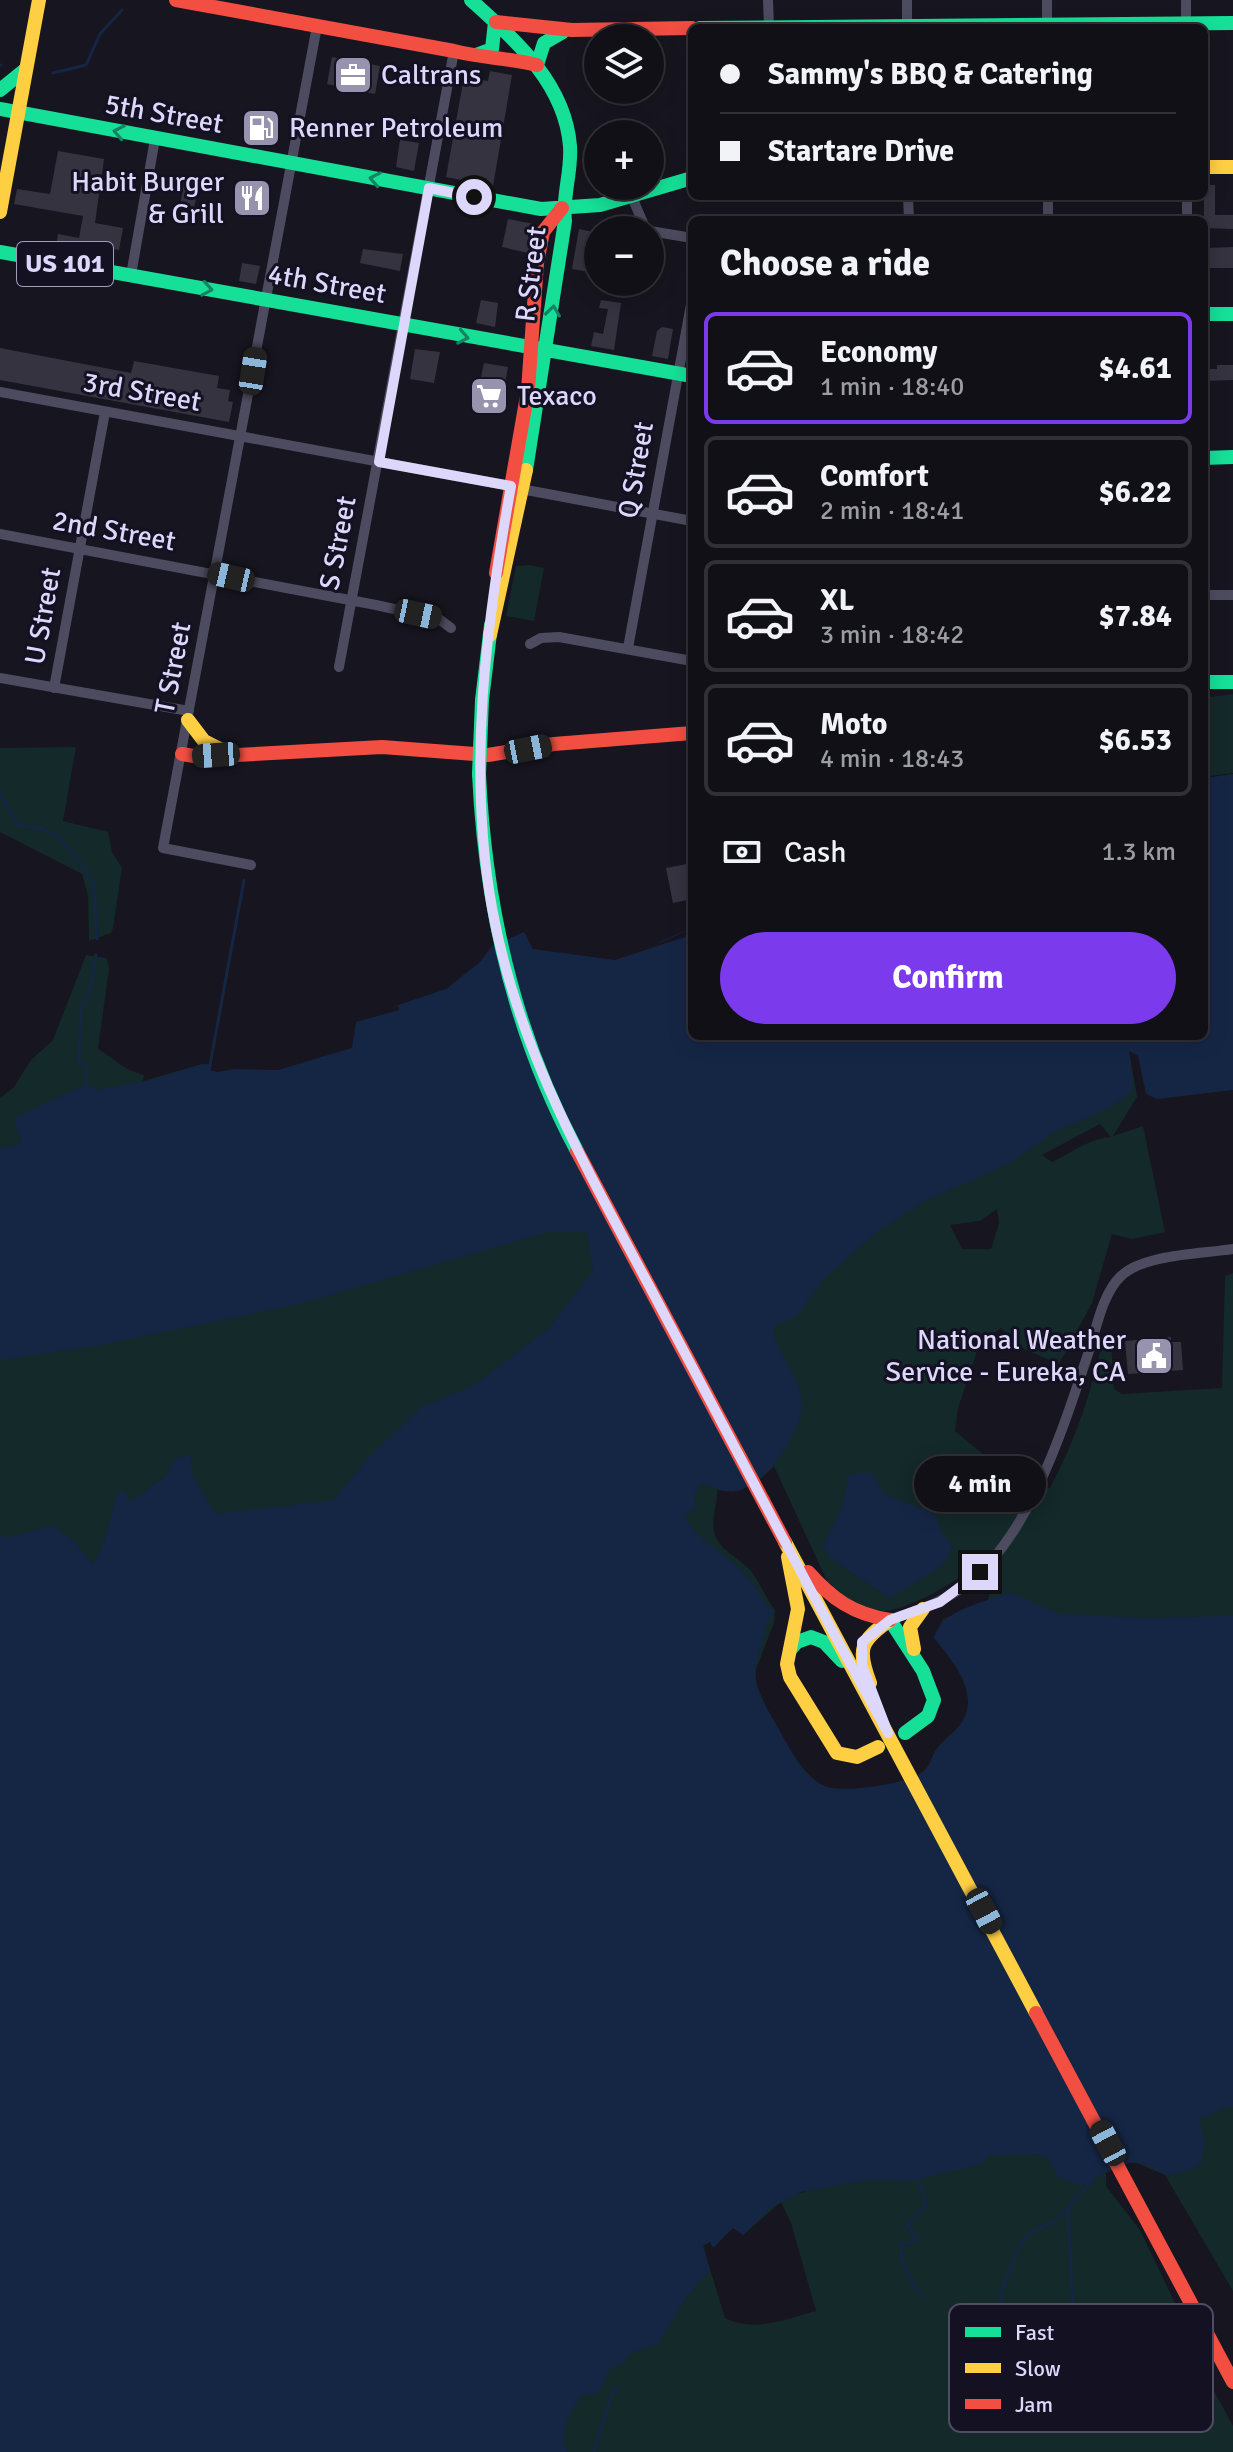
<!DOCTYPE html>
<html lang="en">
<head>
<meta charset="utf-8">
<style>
  body { margin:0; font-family:Signika,sans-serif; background:#1a1920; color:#f1f3f6; height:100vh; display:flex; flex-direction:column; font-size:30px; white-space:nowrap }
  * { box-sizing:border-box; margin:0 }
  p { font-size:26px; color:#9c9da1 }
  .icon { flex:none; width:44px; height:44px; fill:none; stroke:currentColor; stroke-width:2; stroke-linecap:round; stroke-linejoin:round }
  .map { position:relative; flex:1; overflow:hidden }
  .panel { position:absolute; left:688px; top:216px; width:520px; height:824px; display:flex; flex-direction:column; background:#111017; border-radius:12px; box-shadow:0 4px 20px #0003,0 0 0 2px #303036 }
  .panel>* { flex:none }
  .banner { position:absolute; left:688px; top:24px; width:520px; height:176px; border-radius:12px; box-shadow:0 4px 20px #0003,0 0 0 2px #303036; display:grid; align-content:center; height:176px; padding:0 32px; background:#111017 }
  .buttons { position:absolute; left:584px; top:24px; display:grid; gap:16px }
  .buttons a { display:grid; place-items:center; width:80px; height:80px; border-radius:50%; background:#111017; box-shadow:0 4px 20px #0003,0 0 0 2px #303036; font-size:40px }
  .end { position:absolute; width:36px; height:36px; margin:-18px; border:10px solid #dcd7fb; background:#111; box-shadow:0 0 0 4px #111 }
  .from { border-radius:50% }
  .bubble { position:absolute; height:56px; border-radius:28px; background:#111017; box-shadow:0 4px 20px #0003,0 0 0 2px #303036; font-size:26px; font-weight:700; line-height:56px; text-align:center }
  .car { position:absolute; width:24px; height:48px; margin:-24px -12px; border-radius:10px; box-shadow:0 0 6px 2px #0007; background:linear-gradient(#222 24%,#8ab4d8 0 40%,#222 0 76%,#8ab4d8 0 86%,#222 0) }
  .banner b { display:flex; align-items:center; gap:28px; height:76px; font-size:30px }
  .banner b+b { border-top:2px solid #303036 }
  .banner i { width:20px; height:20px; background:#f1f3f6 }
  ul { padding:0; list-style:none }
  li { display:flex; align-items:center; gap:24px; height:112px; margin:0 16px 12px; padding:0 16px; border:4px solid #303036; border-radius:12px }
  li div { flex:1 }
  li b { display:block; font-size:30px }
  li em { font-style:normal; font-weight:700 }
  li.active { border-color:#7c3aed }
  li>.icon { width:72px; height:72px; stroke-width:1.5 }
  h2 { padding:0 32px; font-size:36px; line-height:96px }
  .pay { display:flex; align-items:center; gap:20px; height:88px; padding:0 32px; font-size:30px }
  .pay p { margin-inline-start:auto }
  .action { display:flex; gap:16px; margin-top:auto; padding:16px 32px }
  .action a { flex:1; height:92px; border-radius:48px; background:#7c3aed; color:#fff; font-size:32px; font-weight:700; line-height:92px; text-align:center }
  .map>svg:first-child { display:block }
</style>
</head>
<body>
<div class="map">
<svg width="1233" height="2452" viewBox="0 0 1233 2452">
  <rect width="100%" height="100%" fill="#17151f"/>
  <path fill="#14292a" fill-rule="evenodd" d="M530,565L544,568L534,621L506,616L516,566Z
    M1233,694V773L1204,777V698Z
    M76,747L63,821L108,832L112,852L122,868L113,928L111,933L89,941L88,896L82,874L0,832V748Z
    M501,949L512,990L339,1061L137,1107L30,1143L23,1153L0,1160V1098L14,1087L31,1060L53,1040L86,955L107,958L109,969L98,1049C117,1060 121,1069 144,1075L143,1081L202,1064L212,1065L210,1070L217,1072L235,1069L278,1070L352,1048L356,1022L399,1010L398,1006L416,999L418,1001C438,996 456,991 472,976C482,966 488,955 501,949Z
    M1131,1055L1137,1097L1113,1136L1143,1126L1165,1232L1132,1239L1112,1234L1092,1303L1059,1364L1024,1349L1001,1328L979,1345L958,1408L955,1431L1018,1483L1050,1488C1075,1441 1092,1391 1103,1339L1111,1342L1114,1389L1122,1394L1222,1388L1225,1276L1233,1273V1750L0,2186V1351L576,1211L740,1311ZM1100,1124L1111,1137C1088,1139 1073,1152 1052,1162L1042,1155ZM997,1209L999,1223L991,1249H962L950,1225L980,1221ZM774,1466L827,1581C839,1591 854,1606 870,1610C897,1618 947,1586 970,1571L992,1584L988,1601L943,1619L934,1638C948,1655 968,1678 968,1702C968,1727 947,1733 935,1751C931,1759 930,1767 923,1772C907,1784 841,1795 822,1785C793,1768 766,1708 753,1677L774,1623L775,1610C765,1598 757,1575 747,1567C736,1557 720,1549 715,1535C710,1521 718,1503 717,1490C740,1495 760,1482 774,1466Z
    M1233,2073V2291L1165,2175L1137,2163H1128L1106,2173V2186L1140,2230L1187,2328L1191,2348L1233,2426V2452H249L706,2219ZM781,2202L791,2223L816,2311C786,2319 754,2333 725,2318L703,2246L710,2242L711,2245L732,2227L743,2235Z"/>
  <path fill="#152645" d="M1233,774V1094L1152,1101L1142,1088L1138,1058L1131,1055L1132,1092L1107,1109L1052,1133L1010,1163L925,1201L879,1230L823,1280L797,1316L773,1327C775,1352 796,1370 801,1395C808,1426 767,1485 736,1491C722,1494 713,1485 701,1484L694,1495L697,1506L685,1517C698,1541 722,1551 741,1570C754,1582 759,1598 773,1611C766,1622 765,1632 761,1645C751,1678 755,1689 773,1719C786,1740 800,1775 824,1786C842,1794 909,1784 924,1771C931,1765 932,1753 940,1746C954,1733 968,1722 968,1701C968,1678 948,1655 934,1638C941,1609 985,1603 1009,1592L1059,1614L1144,1618L1233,1616V2107H1225L1199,2121L1205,2142L1201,2163C1156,2191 1158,2158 1129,2163C1113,2166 1096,2178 1082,2186L1058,2177L1049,2159L1038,2154L989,2156L980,2165L907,2181L868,2180L801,2192L772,2207L743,2235L733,2228L713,2248L710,2242L703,2245L710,2270L685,2299L658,2344L632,2352L621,2364L609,2369L599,2393L581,2395C571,2413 557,2432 568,2452H0V1533L6,1538L53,1526L74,1541L93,1564L103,1545L117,1493L124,1490L130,1503L167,1475L175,1458L191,1455L192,1474L215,1514L334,1500L371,1455L421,1407L475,1385L549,1328L593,1271L587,1232H548L299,1304L96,1346L0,1360V1148L22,1143L13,1118L86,1085L98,1090L147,1081L202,1064L278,1068L352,1043L354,1020L446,989L480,962L492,946L524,932L531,942C556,948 595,958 620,954C645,951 668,937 692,928V1036H1204V778Z
    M858,1473H871L884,1494L935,1514L941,1532L953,1547L942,1566L890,1598L830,1558L823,1546L843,1506L848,1476Z"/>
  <path fill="#17151f" d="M692,928L691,935L615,960L533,949L526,936L527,933L535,941L552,947L610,954L662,942Z
    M398,1006L399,1010L356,1022L352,1048L278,1070L235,1069L217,1072L210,1070L213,1062L277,1064L347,1044L352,1017Z
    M1129,1051L1138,1056L1146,1094L1157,1099L1233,1090V1098L1151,1105L1138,1089L1134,1062L1136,1090Z"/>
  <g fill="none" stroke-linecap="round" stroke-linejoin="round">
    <path stroke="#152645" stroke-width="3" d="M0,65H1
      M53,73L86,65L100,34L122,10
      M0,793L18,825L40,828L58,836L81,863L94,886L97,939
      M210,1065L244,880
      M86,1085V1067L79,1060L81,1009L90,990L96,955
      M918,2178L926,2204L907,2226L916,2237V2242L902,2244C899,2270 912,2280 924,2299
      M1068,2208L1078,2416
      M991,2356L997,2351L996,2330L1004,2307L1000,2296L1002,2289L1018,2249L1030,2232L1054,2222L1094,2179
      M594,2452L612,2393L619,2387"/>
  </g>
  <path fill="#363341" d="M332,57L380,66L375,94L327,84Z
    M490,71L512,75L493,186L446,177L464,77L488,81Z
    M400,140L419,143L414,171L396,167Z
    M58,151L104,159L95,223L123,228L119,250L91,245L90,253L56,247L58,234L79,238L83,216L14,204L17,189L50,194Z
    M180,179L199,183L193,214L179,211L183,189H179Z
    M1204,185H1215V215H1233V229L1204,228Z
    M508,219L534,224L528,253L502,247Z
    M579,229L598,233V243L591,242L587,263L592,264L590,272L572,269Z
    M1233,247V268H1204V248Z
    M363,249L403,254L400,271L360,263Z
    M242,263L260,266L256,284L239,281Z
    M481,300L498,303L495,327L476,323Z
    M601,300L621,303L614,350L591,346L594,332L603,334L608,309L599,308Z
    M662,327L673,329L668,359L652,356L657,331Z
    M0,348L131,373L134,361L219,376L217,388L230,390L228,401L233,402L229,422L0,380Z
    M415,349L440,352L434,383L410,379Z
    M484,363L508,367L501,405L476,400Z
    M1217,365H1233V380L1204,381V369H1217Z
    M687,864L692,899L673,903L666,868Z
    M1171,1337V1342H1181L1183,1370L1128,1374L1125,1341Z"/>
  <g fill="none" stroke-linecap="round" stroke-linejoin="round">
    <path stroke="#4d4b5f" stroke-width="10" d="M768,0L769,28
      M907,0V28
      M1186,0V28
      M1047,28V0
      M908,196L909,220
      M1048,196V220
      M1187,196V220
      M632,197L646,230
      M650,231L692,238
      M131,275L155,139
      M0,392L511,486
      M521,489L692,521
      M0,534L376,605L439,619L451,628
      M1204,595H1233
      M530,644L541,638L559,637L692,661
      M628,648L692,299
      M339,667L454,51
      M0,678L189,711
      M54,688L105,412
      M251,865L163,848L317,26
      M890,1620C918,1610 944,1602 967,1584C1031,1534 1063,1428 1088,1354C1096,1330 1102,1294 1121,1276C1144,1254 1203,1254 1233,1249"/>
    <path stroke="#16e098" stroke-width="14" d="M471,0C515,40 565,83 570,146C572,172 562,196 565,221L526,470
      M700,28L1233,23
      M476,55L492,49L495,22
      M537,65L544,43L563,32
      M0,90L26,69
      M0,109L541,209L600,205L692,178
      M0,252L692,376
      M1204,314H1233
      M1204,458L1233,457
      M1204,682H1233
      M482,700L491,625
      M479,774C485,905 515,1035 577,1151
      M890,1620L923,1671L934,1700L928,1716L905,1733
      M790,1650L797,1642L811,1637L824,1642L842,1661"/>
    <path stroke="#ffcf43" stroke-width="14" d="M1204,167H1233
      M0,212L39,0
      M490,635L526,470
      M188,720L204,741L228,753
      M785,1542L1036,2013
      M788,1557L798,1609L787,1664L790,1677L837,1753L857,1757L878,1747
      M914,1649L910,1627L923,1609
      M870,1683C857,1649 860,1641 890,1620"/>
    <path stroke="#f24e42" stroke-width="14" d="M176,0L454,51C482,58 509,58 537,65
      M496,22L572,30L692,28
      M496,573L528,390L537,263L543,232L562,208
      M182,754L200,757L382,747L488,755L554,744L692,733
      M577,1151L785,1542
      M808,1572C832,1599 853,1614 890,1620
      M1036,2013L1233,2382"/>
    <path stroke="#16e098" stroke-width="14" d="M479,774L482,700"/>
  </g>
  <defs><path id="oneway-chevron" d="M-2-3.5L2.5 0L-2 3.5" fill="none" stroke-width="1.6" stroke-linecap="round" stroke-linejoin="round" transform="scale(2)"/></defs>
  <g stroke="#158363">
    <use href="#oneway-chevron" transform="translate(119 132) rotate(-169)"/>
    <use href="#oneway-chevron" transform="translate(375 179) rotate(-169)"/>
    <use href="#oneway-chevron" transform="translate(207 289) rotate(10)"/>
    <use href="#oneway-chevron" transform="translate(553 311) rotate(-82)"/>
    <use href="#oneway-chevron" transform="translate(463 337) rotate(11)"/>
  </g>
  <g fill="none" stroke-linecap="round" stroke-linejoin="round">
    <path stroke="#dcd7fb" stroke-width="10" d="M474,197L429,188L379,462L511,486C486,625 467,768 492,908C519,1057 593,1179 662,1310C737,1451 811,1593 888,1733L862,1665V1642L890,1620L940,1602L980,1572"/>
  </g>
  <defs>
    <g id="office-square" transform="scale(2)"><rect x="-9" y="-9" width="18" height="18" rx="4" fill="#9793ae" stroke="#141123"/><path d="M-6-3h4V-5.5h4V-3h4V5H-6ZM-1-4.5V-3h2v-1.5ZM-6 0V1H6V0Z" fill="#fff"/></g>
    <g id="fuel-square" transform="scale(2)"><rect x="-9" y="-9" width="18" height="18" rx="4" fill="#9793ae" stroke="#141123"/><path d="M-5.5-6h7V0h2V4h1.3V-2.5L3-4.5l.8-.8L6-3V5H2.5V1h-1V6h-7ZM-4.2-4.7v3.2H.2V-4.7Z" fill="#fff"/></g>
    <g id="restaurant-square" transform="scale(2)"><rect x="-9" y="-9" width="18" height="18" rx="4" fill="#9793ae" stroke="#141123"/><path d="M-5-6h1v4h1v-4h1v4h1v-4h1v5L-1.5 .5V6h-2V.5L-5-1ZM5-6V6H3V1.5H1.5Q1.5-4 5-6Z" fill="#fff"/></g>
    <g id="supermarket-square" transform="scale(2)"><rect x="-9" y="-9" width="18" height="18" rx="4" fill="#9793ae" stroke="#141123"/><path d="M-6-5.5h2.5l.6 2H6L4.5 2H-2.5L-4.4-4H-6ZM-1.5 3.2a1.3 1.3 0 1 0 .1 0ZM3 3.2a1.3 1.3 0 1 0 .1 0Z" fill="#fff"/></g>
    <g id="civic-square" transform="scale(2)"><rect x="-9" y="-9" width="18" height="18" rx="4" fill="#9793ae" stroke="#141123"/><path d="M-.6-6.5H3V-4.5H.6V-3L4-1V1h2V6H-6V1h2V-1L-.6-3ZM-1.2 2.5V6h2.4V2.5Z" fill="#fff"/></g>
  </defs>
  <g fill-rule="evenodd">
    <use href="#office-square" x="353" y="75"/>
    <use href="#fuel-square" x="261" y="128"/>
    <use href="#restaurant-square" x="252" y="198"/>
    <use href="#supermarket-square" x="489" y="396"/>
    <use href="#civic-square" x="1154" y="1356"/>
  </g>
  <g text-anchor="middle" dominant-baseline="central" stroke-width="6" stroke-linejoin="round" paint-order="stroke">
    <rect fill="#141123" stroke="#a09cba" stroke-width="2" x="17" y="242" width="96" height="44" rx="6"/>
    <g font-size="26" font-weight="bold" fill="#dcd7fb">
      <text x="65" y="264">US 101</text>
    </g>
    <g font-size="28" fill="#dcd7fb" stroke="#141123" text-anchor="start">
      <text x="381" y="75">Caltrans</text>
      <text x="289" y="128">Renner Petroleum</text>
      <text x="224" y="182" text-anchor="end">Habit Burger<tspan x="224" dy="32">&amp; Grill</tspan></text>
      <text x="517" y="396">Texaco</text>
      <text x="1126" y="1340" text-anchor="end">National Weather<tspan x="1126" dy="32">Service - Eureka, CA</tspan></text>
    </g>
    <g font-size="28" fill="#dcd7fb" stroke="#141123">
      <text transform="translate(164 114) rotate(10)">5th Street</text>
      <text transform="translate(531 274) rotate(-83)">R Street</text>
      <text transform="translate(327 284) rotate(10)">4th Street</text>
      <text transform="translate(142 392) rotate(10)">3rd Street</text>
      <text transform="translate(636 470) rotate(-80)">Q Street</text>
      <text transform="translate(114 531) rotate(10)">2nd Street</text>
      <text transform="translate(338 543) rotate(-79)">S Street</text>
      <text transform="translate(43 616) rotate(-80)">U Street</text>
      <text transform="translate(173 668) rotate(-79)">T Street</text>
    </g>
  </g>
  <rect x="949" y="2304" width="264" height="128" rx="12" fill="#141123" stroke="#504c64" stroke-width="2"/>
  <rect x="965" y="2327" width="36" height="10" fill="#16e098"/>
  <rect x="965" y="2363" width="36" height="10" fill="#ffcf43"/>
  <rect x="965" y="2399" width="36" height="10" fill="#f24e42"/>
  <g font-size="22" fill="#dcd7fb">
    <text x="1015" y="2340">Fast</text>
    <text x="1015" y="2376">Slow</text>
    <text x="1015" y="2412">Jam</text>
  </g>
</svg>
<div class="buttons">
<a><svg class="icon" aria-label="layers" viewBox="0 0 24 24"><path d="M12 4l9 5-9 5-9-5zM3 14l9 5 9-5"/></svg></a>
<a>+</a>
<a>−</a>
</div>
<i class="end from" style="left:474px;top:197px"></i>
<i class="end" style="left:980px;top:1572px"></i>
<div class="bubble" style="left:914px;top:1456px;width:132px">4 min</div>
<i class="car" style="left:253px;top:371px;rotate:9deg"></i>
<i class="car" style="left:231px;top:577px;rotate:283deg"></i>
<i class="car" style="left:418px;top:614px;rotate:102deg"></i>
<i class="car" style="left:528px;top:749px;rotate:79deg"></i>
<i class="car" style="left:216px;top:755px;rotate:266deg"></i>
<i class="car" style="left:984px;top:1911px;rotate:152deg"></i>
<i class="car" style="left:1108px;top:2143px;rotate:332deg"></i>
<div class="banner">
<b><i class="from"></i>Sammy's BBQ &amp; Catering</b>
<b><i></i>Startare Drive</b>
</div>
<section class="panel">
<h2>Choose a ride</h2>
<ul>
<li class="active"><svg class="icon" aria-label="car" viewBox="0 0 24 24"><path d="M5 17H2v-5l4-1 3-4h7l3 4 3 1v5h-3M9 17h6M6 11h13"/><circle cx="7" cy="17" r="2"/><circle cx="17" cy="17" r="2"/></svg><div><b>Economy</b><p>1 min · 18:40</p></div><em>$4.61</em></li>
<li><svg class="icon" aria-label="car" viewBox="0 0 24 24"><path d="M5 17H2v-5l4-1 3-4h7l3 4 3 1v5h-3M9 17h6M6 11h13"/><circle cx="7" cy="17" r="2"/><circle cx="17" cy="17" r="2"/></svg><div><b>Comfort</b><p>2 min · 18:41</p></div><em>$6.22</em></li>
<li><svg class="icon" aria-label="car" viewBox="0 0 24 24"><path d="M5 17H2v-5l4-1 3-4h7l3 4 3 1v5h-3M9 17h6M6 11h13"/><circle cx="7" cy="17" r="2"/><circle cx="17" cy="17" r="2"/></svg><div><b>XL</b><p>3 min · 18:42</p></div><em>$7.84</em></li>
<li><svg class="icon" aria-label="car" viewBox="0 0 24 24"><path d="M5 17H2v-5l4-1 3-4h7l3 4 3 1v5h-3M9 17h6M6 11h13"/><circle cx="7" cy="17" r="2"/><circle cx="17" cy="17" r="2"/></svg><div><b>Moto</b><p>4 min · 18:43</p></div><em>$6.53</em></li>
</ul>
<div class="pay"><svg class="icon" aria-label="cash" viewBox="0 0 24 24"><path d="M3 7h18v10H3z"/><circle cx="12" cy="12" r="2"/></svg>Cash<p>1.3 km</p></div>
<div class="action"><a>Confirm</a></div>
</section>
</div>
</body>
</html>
